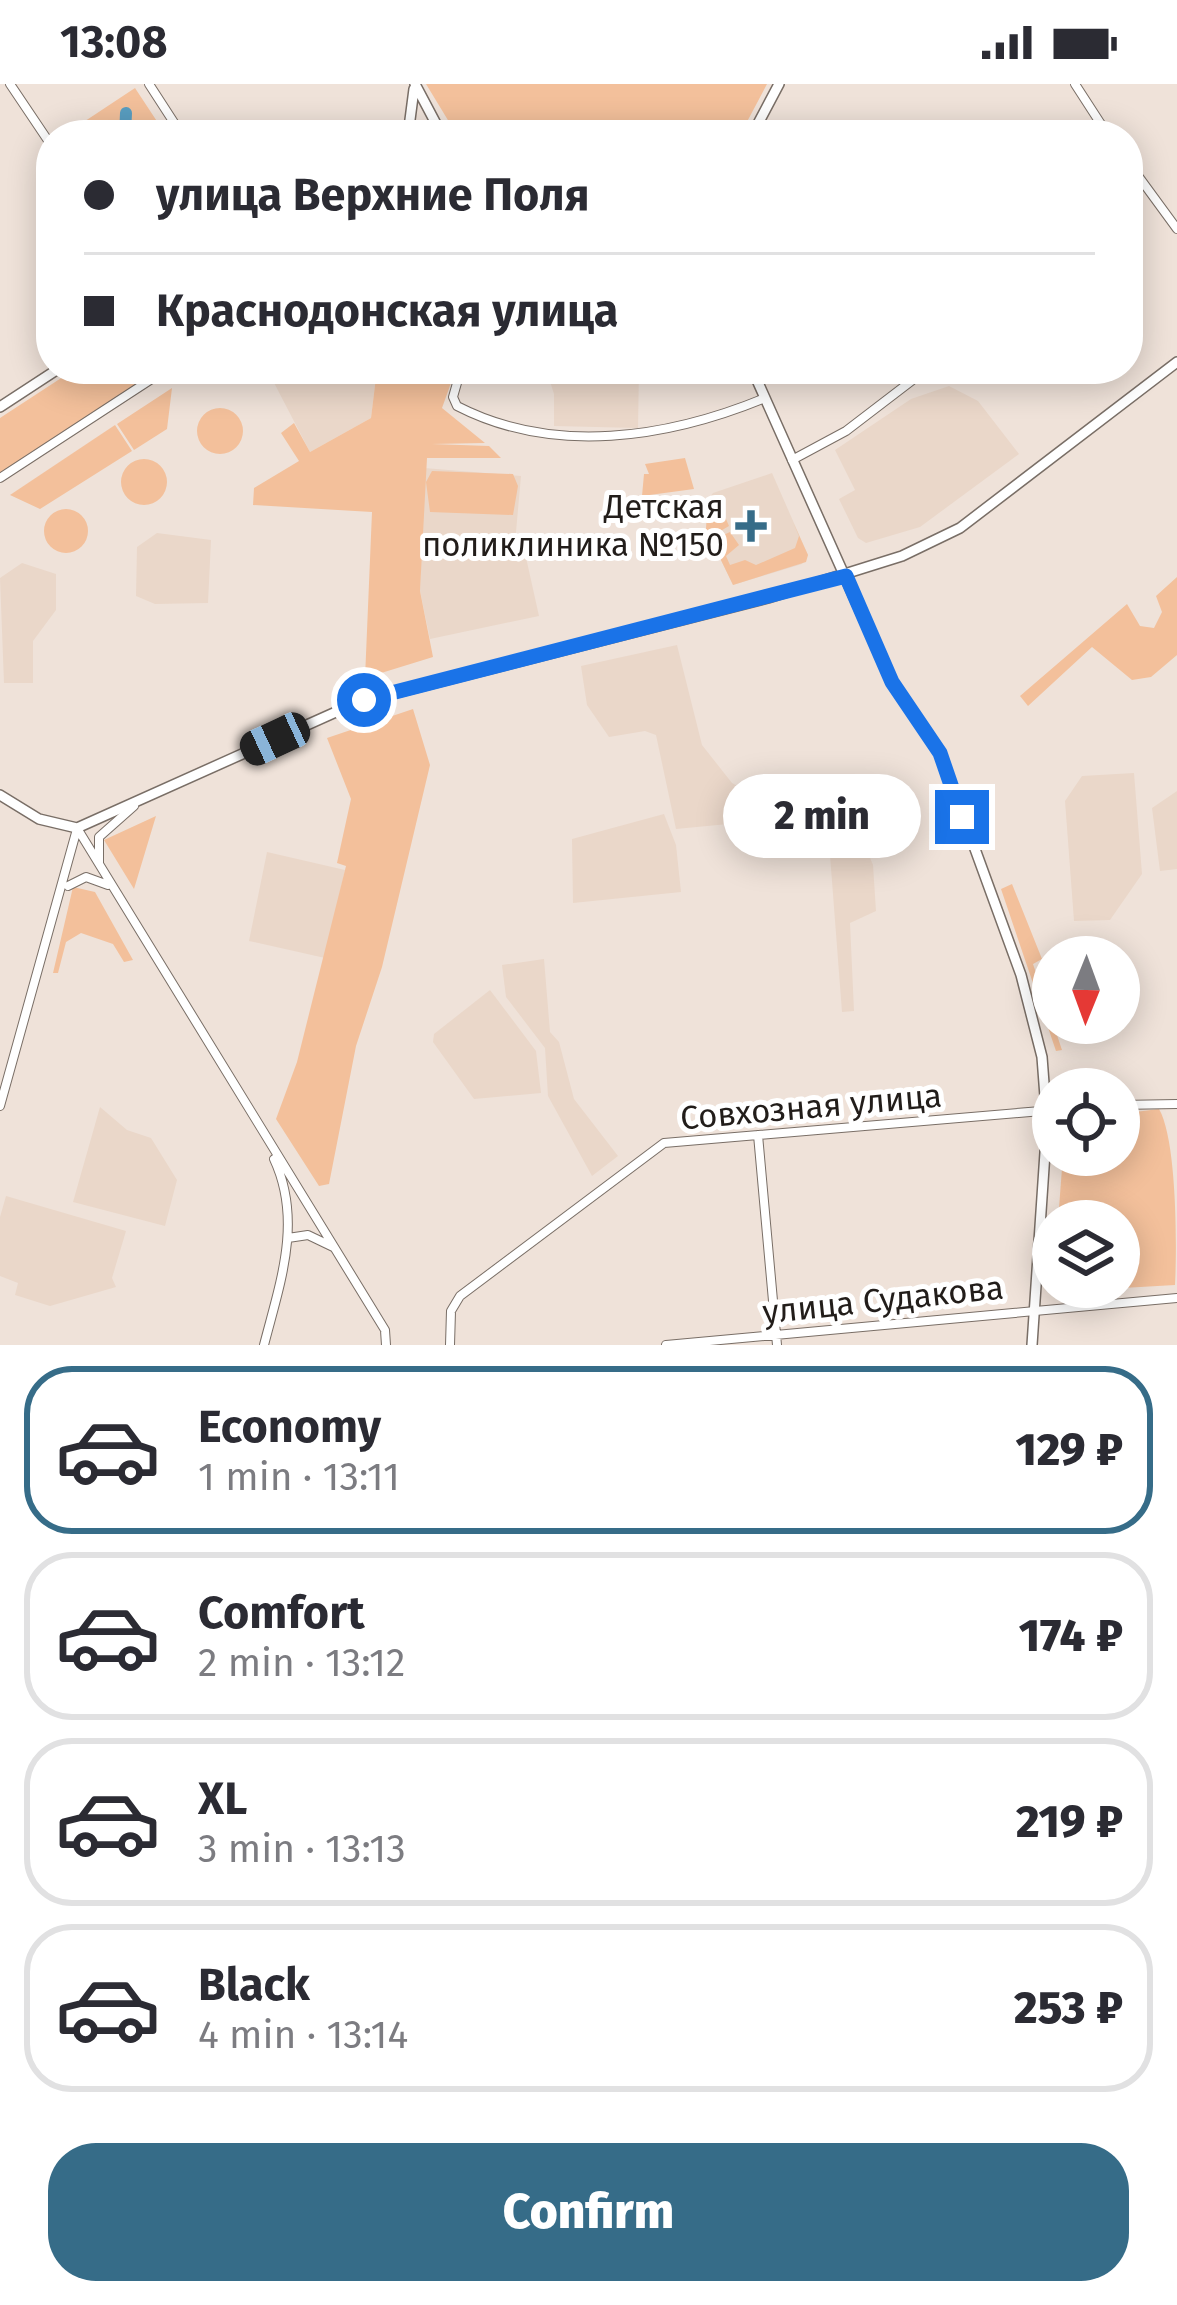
<!DOCTYPE html>
<html lang="en">
<head>
<meta charset="utf-8">
<style>
  body { margin:0; font-family:"Fira Sans",sans-serif; background:#f2f2f3; color:#2b2b33; height:100vh; display:flex; flex-direction:column; font-size:45px; white-space:nowrap }
  * { box-sizing:border-box; margin:0 }
  p { font-size:39px; color:#7c7c81 }
  .icon { flex:none; width:66px; height:66px; fill:none; stroke:currentColor; stroke-width:2; stroke-linecap:round; stroke-linejoin:round }
  .map { position:relative; height:1261px; overflow:hidden }
  .drawer { display:flex; flex-direction:column; background:#fff; flex:1 }
  .drawer>* { flex:none }
  .top-card { position:absolute; left:36px; top:36px; width:1107px; height:264px; border-radius:48px; box-shadow:0 6px 30px #0003; display:grid; align-content:center; height:264px; padding:0 48px; background:#fff }
  .needle { width:78px; rotate:181deg }
  .tools { position:absolute; left:1032px; top:852px; display:grid; gap:24px }
  .tools a { display:grid; place-items:center; width:108px; height:108px; border-radius:50%; background:#fff; box-shadow:0 6px 30px #0003; font-size:60px }
  .end { position:absolute; width:54px; height:54px; margin:-27px; border:15px solid #1a73e8; background:#fff; box-shadow:0 0 0 6px #fff }
  .from { border-radius:50% }
  .bubble { position:absolute; height:84px; border-radius:42px; background:#fff; box-shadow:0 6px 30px #0003; font-size:39px; font-weight:800; line-height:84px; text-align:center }
  .car { position:absolute; width:36px; height:72px; margin:-36px -18px; border-radius:15px; box-shadow:0 0 9px 3px #0007; background:linear-gradient(#222 24%,#8ab4d8 0 40%,#222 0 76%,#8ab4d8 0 86%,#222 0) }
  .top-card b { display:flex; align-items:center; gap:42px; height:114px; font-size:45px }
  .top-card b+b { border-top:3px solid #e1e1e2 }
  .top-card i { width:30px; height:30px; background:#2b2b33 }
  ul { padding:21px 0 0; list-style:none }
  li { display:flex; align-items:center; gap:36px; height:168px; margin:0 24px 18px; padding:0 24px; border:6px solid #e1e1e2; border-radius:48px }
  li div { flex:1 }
  li b { display:block; font-size:45px }
  li em { font-style:normal; font-weight:800 }
  li.active { border-color:#366c88 }
  li>.icon { width:108px; height:108px; stroke-width:1.5 }
  .action { display:flex; gap:24px; margin-top:auto; padding:24px 48px }
  .action a { flex:1; height:138px; border-radius:48px; background:#366c88; color:#fff; font-size:48px; font-weight:800; line-height:138px; text-align:center }
  .status { display:flex; justify-content:space-between; align-items:center; height:84px; padding:0 60px; background:#fff; direction:ltr }
  .status svg { height:33px; fill:currentColor }
  .map>svg:first-child { display:block }
</style>
</head>
<body>
<div class="status"><b>13:08</b><svg viewBox="0 0 49 12"><path d="M0 12V9h3v3zM5 12V6h3v6zM10 12V3h3v9zM15 12V0h3v12zM26 1h20v11H26zM47 4h2v5h-2z"/></svg></div>
<div class="map">
<svg width="1177" height="1261" viewBox="0 0 1177 1261">
  <rect width="100%" height="100%" fill="#efe2d9"/>
  <path fill="#ead7c9" d="M284,285H377L371,334L310,368L271,293Z
    M546,285H639L638,344L554,342V310Z
    M949,302L978,317L1019,370L920,443L866,459L858,454L839,415L855,406L835,366L911,315Z
    M424,384L521,392L515,459L523,460L539,532L430,555L420,507Z
    M772,389L808,471L802,480L733,501L706,445L708,415L713,409Z
    M157,449L211,456L208,519L155,520L136,512L137,463Z
    M22,479L56,490V526L33,557V599H4L0,494Z
    M677,561L702,661L732,699L792,732L787,743L749,738L676,745L656,651L645,647L609,653L587,621L581,582Z
    M1134,689L1142,790L1110,836L1074,837L1065,717L1082,692Z
    M1177,707V785L1160,787L1152,724Z
    M664,730L676,761L681,808L573,819L572,755Z
    M862,754L873,781L876,827L850,839L854,927L842,928L829,758Z
    M267,768L345,786L325,874L249,857Z
    M544,875L550,948L559,958L574,1015L618,1072L592,1092L548,1012L545,964L506,913L502,881Z
    M490,906L536,967L541,1009L474,1015L433,958L434,950Z
    M100,1023L127,1046L151,1054L177,1096L165,1142L73,1118Z
    M6,1112L126,1147L112,1194L116,1203L50,1222L15,1211L18,1199L0,1192V1133Z"/>
  <path fill="#f3c09b" d="M426,0H767L740,51H457Z
    M135,4L166,51H64Z
    M75,285H161L0,390V334Z
    M377,285H456L442,324L485,359L432,360L489,362L501,374H427L420,507L433,573L365,594L372,428L253,421L254,404L299,377L281,349L294,339L310,368L371,334Z
    M172,304L167,345L134,366L117,340Z
    M197 347a23 23 0 1 1 46 0a23 23 0 1 1-46 0Z
    M115,341L132,367L40,425L10,411Z
    M685,374L694,405L642,412L644,390H649L645,380Z
    M121 398a23 23 0 1 1 46 0a23 23 0 1 1-46 0Z
    M432,387L513,390L518,402L513,431L430,428L426,398Z
    M708,417L720,421L729,442L712,452L717,463L723,460L721,452L730,448L739,461L726,472L730,481L745,476L756,481L795,464L799,452L793,438L808,471L806,478L733,501L706,445Z
    M44 447a22 22 0 1 1 44 0a22 22 0 1 1-44 0Z
    M1177,493V571L1151,593L1132,596L1092,563L1028,622L1020,612L1127,520L1140,542L1154,544L1162,528L1156,512Z
    M413,625L430,681L382,883L356,962L329,1100L319,1102L276,1035L297,978L346,782L337,779L351,715L327,654Z
    M156,732L134,805L104,756Z
    M1012,800L1042,875L1033,880L1062,966L1056,967L1001,805Z
    M73,803L95,808L133,876L124,878L113,860L81,849L66,858L58,889H53Z
    M1159,1025C1177,1056 1177,1162 1175,1201L1053,1208L1054,1203H1119V1137H1058L1063,1071H1119V1030Z"/>
  <g fill="none" stroke-linecap="round" stroke-linejoin="round">
    <path stroke="#599ec1" stroke-width="12" d="M125,51L126,29"/>
    <g stroke="#796e66" stroke-width="10">
      <path id="minor" d="M10,0L51,61
        M149,0L182,51
        M1075,0L1108,51
        M1128,78L1177,145
        M461,285L453,313L457,322C554,372 668,354 765,314
        M792,376L846,347L927,285
        M0,394L167,285
        M77,744L385,1246L386,1261
        M99,779V753L134,722
        M68,802L86,793L108,801
        M1119,1021L1177,1020
        M0,1022L77,745
        M758,1051L777,1261
        M288,1154L308,1151L333,1163
        M264,1261C280,1199 303,1137 274,1075
        M450,1261L451,1227L460,1212L664,1059L1053,1026
        M666,1261L1177,1214"/>
    </g>
    <g stroke="#796e66" stroke-width="12">
      <path id="major" d="M415,0L442,51
        M408,51L414,5
        M752,51L779,0
        M752,285L892,598L940,669L1021,891L1042,973L1047,1039L1032,1261
        M0,323L58,285
        M0,711L39,735L77,744L356,619L768,514L902,472L960,444L1177,278"/>
    </g>
    <use href="#minor" stroke="#fff" stroke-width="8"/>
    <use href="#major" stroke="#fff" stroke-width="9"/>
  </g>
  <g fill="none" stroke-linecap="round" stroke-linejoin="round">
    <path stroke="#1a73e8" stroke-width="15" d="M364,616L846,492L892,598L940,669L962,733"/>
  </g>
  <path fill="#366c88" stroke="#fff" stroke-width="4.5" d="M745 424h12v12h12v12h-12v12h-12v-12h-12v-12h12z"/>
  <g text-anchor="middle" dominant-baseline="central" stroke-width="10" stroke-linejoin="round" paint-order="stroke">
    <g font-size="33" fill="#221d1a" stroke="#fff" text-anchor="end">
      <text x="724" y="423">Детская<tspan x="724" dy="38">поликлиника №150</tspan></text>
    </g>
    <g font-size="33" fill="#221d1a" stroke="#fff">
      <text transform="translate(811 1023) rotate(-5)">Совхозная улица</text>
      <text transform="translate(883 1216) rotate(-6)">улица Судакова</text>
    </g>
  </g>
</svg>
<div class="tools">
<a><svg class="needle" viewBox="-14 -14 28 28"><path d="M0-13l5 13h-10z" fill="#e53935"/><path d="M0 13l5-13h-10z" fill="#7c7c81"/></svg></a>
<a><svg class="icon" aria-label="locate" viewBox="0 0 24 24"><circle cx="12" cy="12" r="6"/><path d="M12 2v4M12 18v4M2 12h4M18 12h4"/></svg></a>
<a><svg class="icon" aria-label="layers" viewBox="0 0 24 24"><path d="M12 4l9 5-9 5-9-5zM3 14l9 5 9-5"/></svg></a>
</div>
<i class="end from" style="left:364px;top:616px"></i>
<i class="end" style="left:962px;top:733px"></i>
<div class="bubble" style="left:723px;top:690px;width:198px">2 min</div>
<i class="car" style="left:275px;top:655px;rotate:245deg"></i>
<div class="top-card">
<b><i class="from"></i>улица Верхние Поля</b>
<b><i></i>Краснодонская улица</b>
</div>
</div>
<section class="drawer">
<ul>
<li class="active"><svg class="icon" aria-label="car" viewBox="0 0 24 24"><path d="M5 17H2v-5l4-1 3-4h7l3 4 3 1v5h-3M9 17h6M6 11h13"/><circle cx="7" cy="17" r="2"/><circle cx="17" cy="17" r="2"/></svg><div><b>Economy</b><p>1 min · 13:11</p></div><em>129 ₽</em></li>
<li><svg class="icon" aria-label="car" viewBox="0 0 24 24"><path d="M5 17H2v-5l4-1 3-4h7l3 4 3 1v5h-3M9 17h6M6 11h13"/><circle cx="7" cy="17" r="2"/><circle cx="17" cy="17" r="2"/></svg><div><b>Comfort</b><p>2 min · 13:12</p></div><em>174 ₽</em></li>
<li><svg class="icon" aria-label="car" viewBox="0 0 24 24"><path d="M5 17H2v-5l4-1 3-4h7l3 4 3 1v5h-3M9 17h6M6 11h13"/><circle cx="7" cy="17" r="2"/><circle cx="17" cy="17" r="2"/></svg><div><b>XL</b><p>3 min · 13:13</p></div><em>219 ₽</em></li>
<li><svg class="icon" aria-label="car" viewBox="0 0 24 24"><path d="M5 17H2v-5l4-1 3-4h7l3 4 3 1v5h-3M9 17h6M6 11h13"/><circle cx="7" cy="17" r="2"/><circle cx="17" cy="17" r="2"/></svg><div><b>Black</b><p>4 min · 13:14</p></div><em>253 ₽</em></li>
</ul>
<div class="action"><a>Confirm</a></div>
</section>
</body>
</html>
